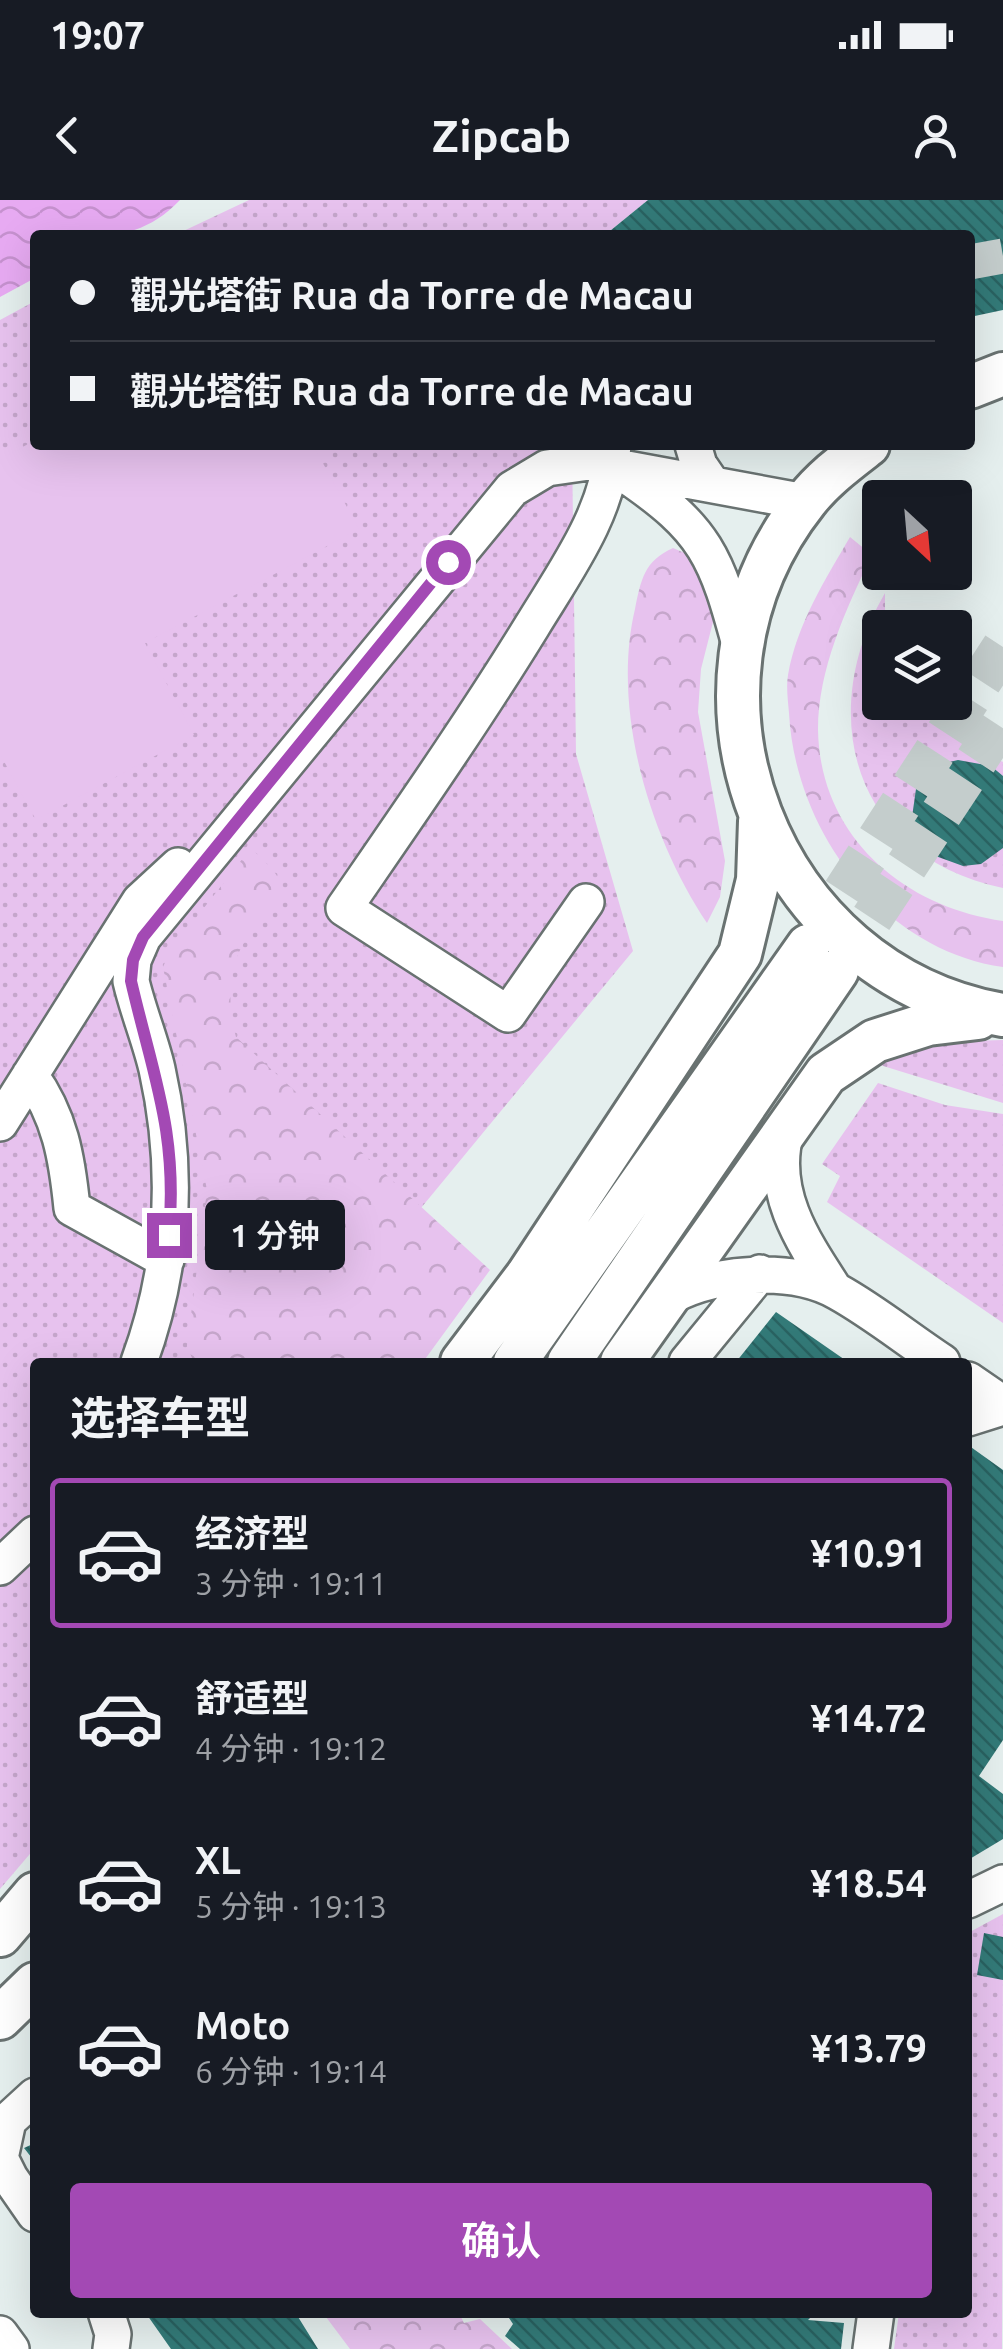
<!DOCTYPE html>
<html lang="zh">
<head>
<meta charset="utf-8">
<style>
  body { margin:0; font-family:Ubuntu,"Noto Sans SC",sans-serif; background:#20242c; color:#f1f3f6; height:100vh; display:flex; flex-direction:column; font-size:38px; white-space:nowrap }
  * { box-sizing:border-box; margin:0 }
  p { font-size:32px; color:#9ea1a6 }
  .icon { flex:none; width:55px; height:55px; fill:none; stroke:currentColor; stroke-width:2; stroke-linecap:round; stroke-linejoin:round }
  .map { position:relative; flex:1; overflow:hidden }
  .details { position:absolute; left:30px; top:1158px; width:942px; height:960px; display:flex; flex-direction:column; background:#171b24; border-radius:10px; box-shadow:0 10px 40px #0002 }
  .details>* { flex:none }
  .guide { position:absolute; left:30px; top:30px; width:945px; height:220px; border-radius:10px; box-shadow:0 10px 40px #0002; display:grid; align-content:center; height:220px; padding:0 40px; background:#171b24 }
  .needle { width:65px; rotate:154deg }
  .fabs { position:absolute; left:862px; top:280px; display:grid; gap:20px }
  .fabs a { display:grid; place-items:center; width:110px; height:110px; border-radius:10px; background:#171b24; box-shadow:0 10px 40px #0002; font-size:50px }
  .end { position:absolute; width:45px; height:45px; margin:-22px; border:12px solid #a349b4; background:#fff; box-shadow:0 0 0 5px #fff }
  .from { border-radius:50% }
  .bubble { position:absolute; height:70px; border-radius:10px; background:#171b24; box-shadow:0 10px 40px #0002; font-size:32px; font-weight:600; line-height:70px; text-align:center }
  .guide b { display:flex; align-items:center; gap:35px; height:95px; font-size:38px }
  .guide b+b { border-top:2px solid #363941 }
  .guide i { width:25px; height:25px; background:#f1f3f6 }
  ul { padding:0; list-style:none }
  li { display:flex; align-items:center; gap:30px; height:150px; margin:0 20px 15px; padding:0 20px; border:5px solid transparent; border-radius:10px }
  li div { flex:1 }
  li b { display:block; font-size:38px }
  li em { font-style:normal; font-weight:600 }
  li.on { border-color:#a349b4 }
  li>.icon { width:90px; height:90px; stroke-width:1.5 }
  h2 { padding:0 40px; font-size:45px; line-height:120px }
  .action { display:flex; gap:20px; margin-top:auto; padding:20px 40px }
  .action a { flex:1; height:115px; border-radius:10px; background:#a349b4; color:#fff; font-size:40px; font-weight:600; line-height:115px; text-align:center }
  .status { display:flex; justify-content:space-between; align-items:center; height:70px; padding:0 50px; background:#171b24; direction:ltr }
  .status svg { height:28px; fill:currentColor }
  header { display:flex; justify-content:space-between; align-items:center; height:130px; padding:0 40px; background:#171b24; font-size:45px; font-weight:600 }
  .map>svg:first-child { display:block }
</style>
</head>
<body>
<div class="status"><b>19:07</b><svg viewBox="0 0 49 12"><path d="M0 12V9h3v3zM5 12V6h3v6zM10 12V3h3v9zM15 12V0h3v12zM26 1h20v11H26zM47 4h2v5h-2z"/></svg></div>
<header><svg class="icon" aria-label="back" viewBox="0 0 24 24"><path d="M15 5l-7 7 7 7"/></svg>Zipcab<svg class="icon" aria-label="person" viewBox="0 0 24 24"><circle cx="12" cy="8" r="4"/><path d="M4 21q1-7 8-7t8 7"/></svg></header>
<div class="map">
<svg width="1003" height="2149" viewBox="0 0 1003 2149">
  <defs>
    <pattern id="grass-dots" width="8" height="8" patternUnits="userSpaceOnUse" patternTransform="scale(2.5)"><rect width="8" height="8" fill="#e7c2ee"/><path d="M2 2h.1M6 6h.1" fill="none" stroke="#c5a6cb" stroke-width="1.8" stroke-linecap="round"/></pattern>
    <pattern id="forest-crowns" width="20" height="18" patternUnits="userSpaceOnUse" patternTransform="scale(2.5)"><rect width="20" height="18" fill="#e7c2ee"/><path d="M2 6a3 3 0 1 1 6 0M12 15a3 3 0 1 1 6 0" fill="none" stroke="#c5a6cb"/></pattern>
    <pattern id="water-waves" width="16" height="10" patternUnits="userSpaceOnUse" patternTransform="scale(2.5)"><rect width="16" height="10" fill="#e7aaf2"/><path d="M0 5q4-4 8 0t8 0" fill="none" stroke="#c591ce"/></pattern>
    <pattern id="building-back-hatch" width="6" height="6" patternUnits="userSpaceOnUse" patternTransform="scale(2.5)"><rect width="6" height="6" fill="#337a78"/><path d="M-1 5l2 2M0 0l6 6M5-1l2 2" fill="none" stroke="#296261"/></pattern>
  </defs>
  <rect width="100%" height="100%" fill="#e5efee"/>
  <path fill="url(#grass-dots)" d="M249,0H648L605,35H175Z
    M35,101V245H572L576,554L633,751L294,1162H35V1648L0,1689V120Z
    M885,393V427L880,428V502L921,503L958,539L1003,562V688C854,657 814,516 885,393Z
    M1003,840V903L867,861L935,842Z
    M878,883L945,905L1003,914V1123L827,1002L840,976L822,964Z
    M1003,1714L1002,2149H894L899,2113L968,2112V1733Z"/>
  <path fill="url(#forest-crowns)" d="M850,337L872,355C846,409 818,469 818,530C820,637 904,707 1003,721V767C882,750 795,630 789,513C788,501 786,487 788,475C797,424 825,380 850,337Z
    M673,348L694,357L712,395L714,418L701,469L698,512L725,661L720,697L707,723C650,638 611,510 635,409C641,380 644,361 673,348Z
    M251,648C261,659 283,675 282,692C281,712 260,720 250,734C227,762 227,805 236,837L490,1070L423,1162H201L192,1158L187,1146L207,990L163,767L170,751Z
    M323,2113H459L464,2123L480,2119L512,2149H350Z"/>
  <path fill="#e7c2ee" d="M35,240V245H313L359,329L145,443L194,535L36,620L0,554V260Z"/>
  <path fill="url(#water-waves)" d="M0,0H180C136,46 93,35 35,35V78L0,97Z"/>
  <path fill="url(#building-back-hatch)" d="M648,0H1003V110L970,117V35H605Z
    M958,560L991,566L1003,576V648L981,664L963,666L930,654L911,624L916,589L941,564Z
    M776,1112L848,1162H736Z
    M968,1245L1003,1270V1540L979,1576L1003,1594V1639L968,1660Z
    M984,1733L1003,1737V1780L977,1775Z
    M35,1943V1962L24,1948Z
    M145,2112H295L318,2149H171Z
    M505,2112H816L808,2120L844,2123L841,2149H520L505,2136L513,2124Z"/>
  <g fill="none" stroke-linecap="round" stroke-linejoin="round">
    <path stroke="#c4cdcc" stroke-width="35" stroke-dasharray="35 18" stroke-linecap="butt" d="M970,62L1003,56"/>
    <path stroke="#c4cdcc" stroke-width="42" stroke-dasharray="42 21" stroke-linecap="butt" d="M809,745L1003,447
      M837,771L1003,520"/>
    <g stroke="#697271" stroke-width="40">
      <path id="minor" d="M693,245L699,265L712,284
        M623,273C707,330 716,355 742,452
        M586,702L508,814L344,708C408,615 473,522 532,426C566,370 609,312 613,245
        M30,875C60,916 67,958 72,1008L166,1060
        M0,923L140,701L178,666
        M786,931C769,991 802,1040 834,1089
        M671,1096C716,1072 792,1066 838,1092C874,1112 907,1139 942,1162
        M139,1162C174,1067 179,968 157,869C150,839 138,811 131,781L133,760L143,737L512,289L547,268L589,262L805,302
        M687,1162L760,1073
        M968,1180L1003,1204
        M968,1218L1003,1207
        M0,1367L35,1334
        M968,1700L1003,1683
        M8,1921L0,1958L10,1978
        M0,1928L35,1896
        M0,1973L10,1978L35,2014
        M106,2112L113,2134L111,2149
        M0,2134L11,2149
        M871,2149L876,2112"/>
    </g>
    <g stroke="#697271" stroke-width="48">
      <path id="major" d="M970,187L1003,174
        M868,245C846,262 823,279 806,301C656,490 769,775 1003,815
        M462,1162L527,1076L740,754L758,680L760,621
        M515,1162L808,746
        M569,1162L837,771
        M622,1162L826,874L875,841L928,824L978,818
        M0,1735L35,1694
        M0,1818L35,1784"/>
    </g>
    <use href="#minor" stroke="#fff" stroke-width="35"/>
    <use href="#major" stroke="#fff" stroke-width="42"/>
  </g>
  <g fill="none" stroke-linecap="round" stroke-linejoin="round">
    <path stroke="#a349b4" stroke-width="12" d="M169,1035C178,932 153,876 131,781L133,760L143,737L448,362"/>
  </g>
</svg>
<div class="fabs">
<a><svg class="needle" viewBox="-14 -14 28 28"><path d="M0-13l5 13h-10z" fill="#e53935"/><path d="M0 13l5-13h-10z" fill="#9ea1a6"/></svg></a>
<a><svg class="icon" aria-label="layers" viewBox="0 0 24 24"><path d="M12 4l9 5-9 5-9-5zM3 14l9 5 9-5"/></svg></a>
</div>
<i class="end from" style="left:448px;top:362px"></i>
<i class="end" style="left:169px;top:1035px"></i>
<div class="bubble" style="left:205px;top:1000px;width:140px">1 分钟</div>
<div class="guide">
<b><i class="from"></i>觀光塔街 Rua da Torre de Macau</b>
<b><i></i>觀光塔街 Rua da Torre de Macau</b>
</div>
<section class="details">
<h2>选择车型</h2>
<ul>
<li class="on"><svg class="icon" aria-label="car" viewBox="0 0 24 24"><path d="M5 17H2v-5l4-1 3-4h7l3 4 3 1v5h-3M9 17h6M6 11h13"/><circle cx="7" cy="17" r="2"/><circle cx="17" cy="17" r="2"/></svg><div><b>经济型</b><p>3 分钟 · 19:11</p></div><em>¥10.91</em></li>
<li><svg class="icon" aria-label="car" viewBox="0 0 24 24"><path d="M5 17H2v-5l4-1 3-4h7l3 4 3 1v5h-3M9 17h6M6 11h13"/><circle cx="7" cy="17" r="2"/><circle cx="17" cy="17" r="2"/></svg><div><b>舒适型</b><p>4 分钟 · 19:12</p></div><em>¥14.72</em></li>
<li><svg class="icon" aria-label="car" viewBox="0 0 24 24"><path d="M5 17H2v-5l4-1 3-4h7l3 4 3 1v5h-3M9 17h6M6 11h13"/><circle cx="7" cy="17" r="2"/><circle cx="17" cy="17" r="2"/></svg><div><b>XL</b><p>5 分钟 · 19:13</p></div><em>¥18.54</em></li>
<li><svg class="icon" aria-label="car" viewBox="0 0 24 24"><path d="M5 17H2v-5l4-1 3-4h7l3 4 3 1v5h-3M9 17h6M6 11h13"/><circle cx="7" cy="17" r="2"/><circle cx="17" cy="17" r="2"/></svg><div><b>Moto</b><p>6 分钟 · 19:14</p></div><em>¥13.79</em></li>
</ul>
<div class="action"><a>确认</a></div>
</section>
</div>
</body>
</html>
